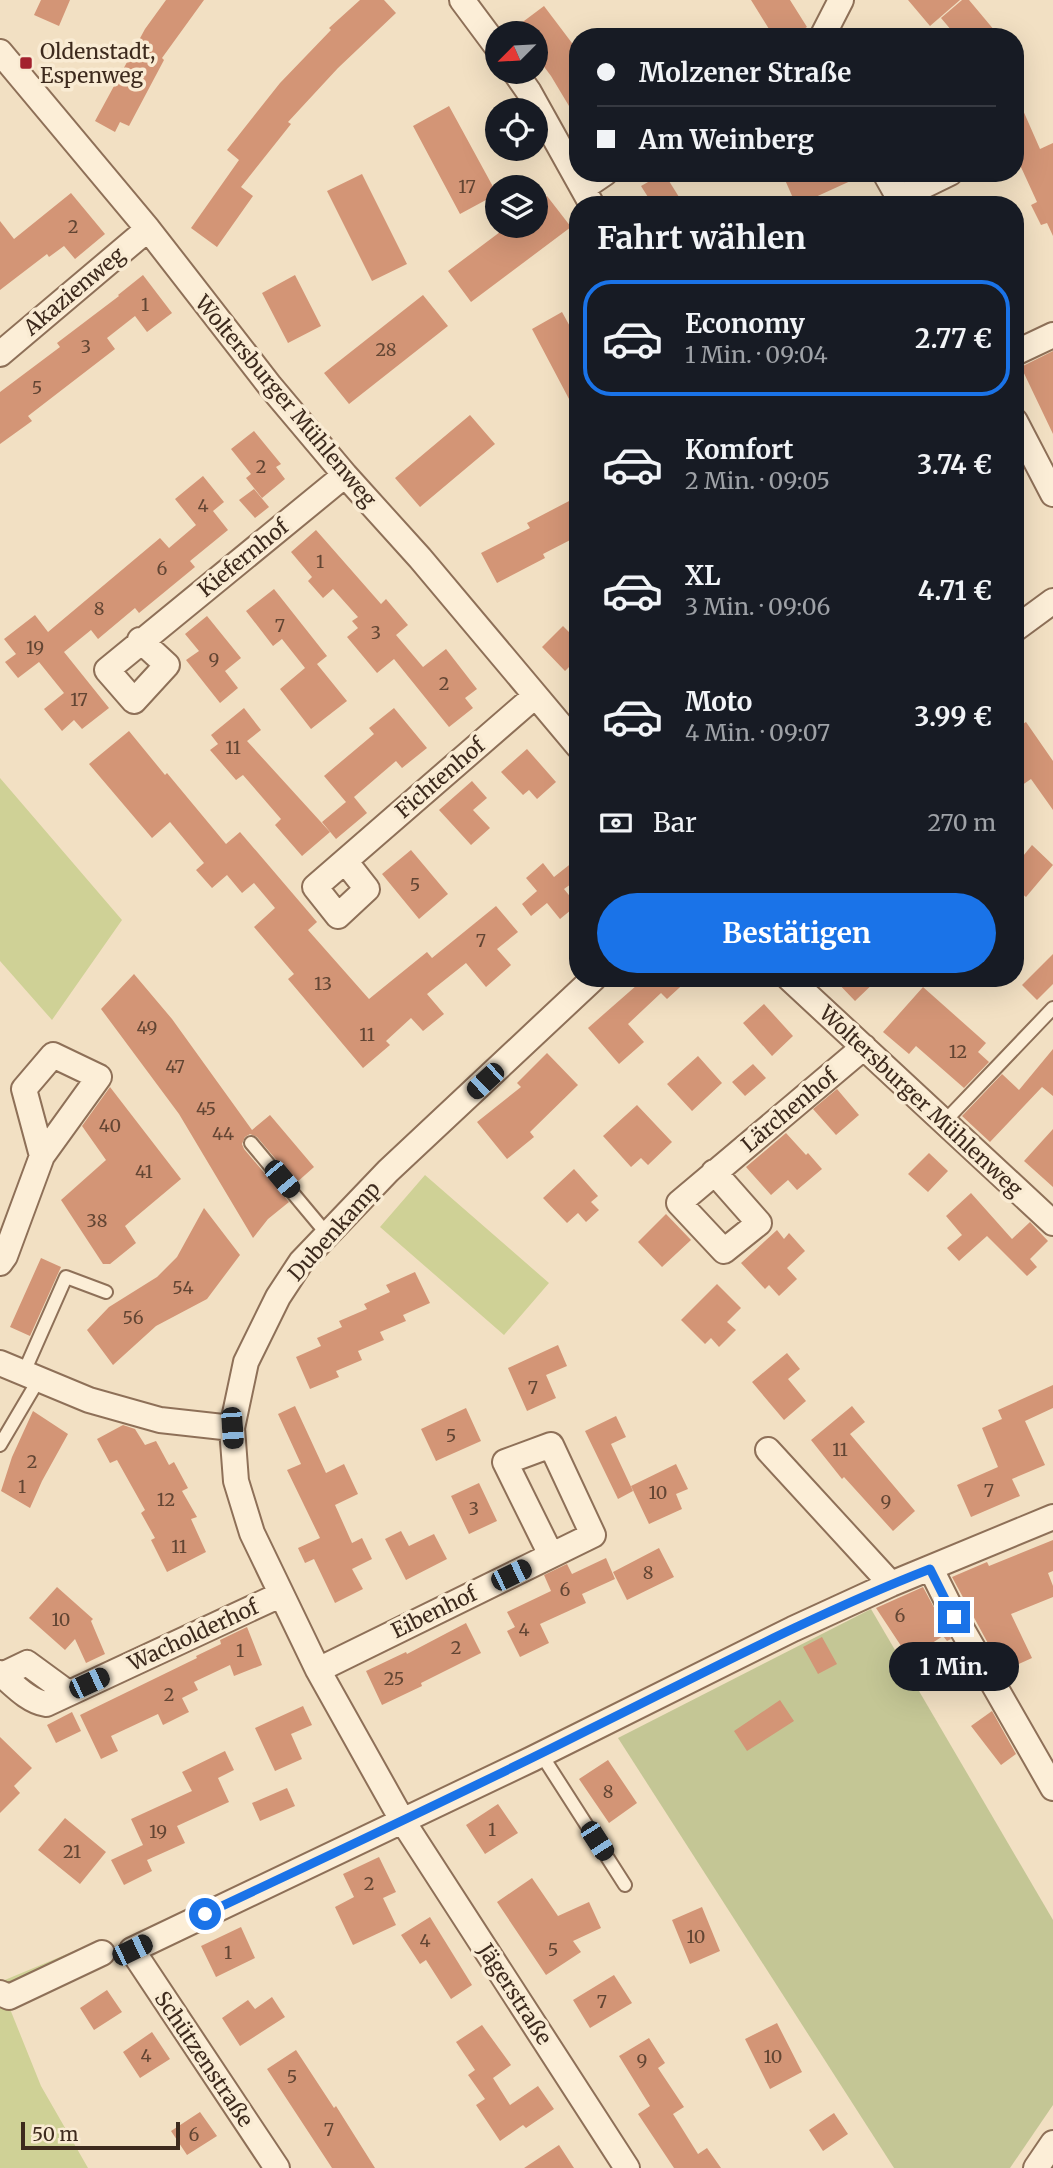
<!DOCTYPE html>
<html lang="de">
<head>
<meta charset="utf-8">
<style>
  body { margin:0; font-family:Merriweather,serif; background:#242831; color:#f1f3f6; height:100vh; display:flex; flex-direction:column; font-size:26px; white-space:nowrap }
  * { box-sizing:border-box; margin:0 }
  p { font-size:23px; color:#9ea1a6 }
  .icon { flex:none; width:38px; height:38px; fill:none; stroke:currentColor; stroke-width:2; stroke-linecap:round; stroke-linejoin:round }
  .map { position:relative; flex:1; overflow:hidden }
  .details { position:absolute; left:569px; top:196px; width:455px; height:791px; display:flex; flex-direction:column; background:#171b24; border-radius:28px; box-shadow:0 7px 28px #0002 }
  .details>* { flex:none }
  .top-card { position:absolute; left:569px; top:28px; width:455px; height:154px; border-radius:28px; box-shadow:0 7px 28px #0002; display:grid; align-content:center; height:154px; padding:0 28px; background:#171b24 }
  .needle { width:46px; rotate:246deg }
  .controls { position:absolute; left:485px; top:21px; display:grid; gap:14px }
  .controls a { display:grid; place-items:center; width:63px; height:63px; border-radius:50%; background:#171b24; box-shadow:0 7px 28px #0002; font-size:35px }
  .scale { position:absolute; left:21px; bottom:18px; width:159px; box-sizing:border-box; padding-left:7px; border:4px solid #3d2a1d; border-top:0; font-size:19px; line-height:24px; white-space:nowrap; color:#3d2a1d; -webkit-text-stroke:5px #f9ebd3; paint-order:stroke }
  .end { position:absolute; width:32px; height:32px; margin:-16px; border:9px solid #1a73e8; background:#fff; box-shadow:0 0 0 4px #fff }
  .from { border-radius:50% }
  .bubble { position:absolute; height:49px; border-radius:24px; background:#171b24; box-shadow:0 7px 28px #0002; font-size:23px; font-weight:700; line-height:49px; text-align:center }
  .car { position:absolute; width:21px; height:42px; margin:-21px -10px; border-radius:9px; box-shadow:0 0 5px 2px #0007; background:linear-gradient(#222 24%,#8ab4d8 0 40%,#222 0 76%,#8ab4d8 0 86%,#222 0) }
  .top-card b { display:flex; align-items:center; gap:24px; height:66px; font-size:26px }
  .top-card b+b { border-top:2px solid #363941 }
  .top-card i { width:18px; height:18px; background:#f1f3f6 }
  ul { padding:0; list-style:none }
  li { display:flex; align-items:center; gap:21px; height:116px; margin:0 14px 10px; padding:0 14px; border:4px solid transparent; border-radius:28px }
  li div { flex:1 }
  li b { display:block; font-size:26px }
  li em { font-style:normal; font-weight:700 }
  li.selected { border-color:#1a73e8 }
  li>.icon { width:63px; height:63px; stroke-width:1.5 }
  h2 { padding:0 28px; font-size:32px; line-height:84px }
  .pay { display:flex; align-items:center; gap:18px; height:77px; padding:0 28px; font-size:26px }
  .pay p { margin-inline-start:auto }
  .cta { display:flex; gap:14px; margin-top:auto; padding:14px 28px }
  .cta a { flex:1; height:80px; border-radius:42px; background:#1a73e8; color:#fff; font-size:28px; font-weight:700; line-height:80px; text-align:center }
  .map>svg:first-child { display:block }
</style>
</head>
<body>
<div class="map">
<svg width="1053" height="2168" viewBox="0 0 1053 2168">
  <rect width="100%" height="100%" fill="#f2e0c3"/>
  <path fill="#cfd196" d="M0,778L122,920L52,1020L0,961Z
    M425,1175L549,1283L504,1335L380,1227Z
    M79,1949L99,1967L10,2009L41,2086L88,2168H0V1982Z"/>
  <path fill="#c4c695" d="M871,1609L1053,1920V2105L1010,2168H894L618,1738Z"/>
  <path fill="#d39576" d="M41,0H70L59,26L34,15Z
    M166,0H204L162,58L164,60L129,126L120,122L115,132L95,121L145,29Z
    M360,0H384L396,13L338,68L288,122L291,124L241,187L253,196L217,247L191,228L239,160L227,150L280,83L331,30L329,28Z
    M751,0H790L807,27L791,37H774Z
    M908,0H960L930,26Z
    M962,0H969L1000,37H957L941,18Z
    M544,6L578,51V121L551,76L536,56V33H508Z
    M1015,92L1040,149L1053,143V236L1047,223L1041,225L1031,205L1037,202L1015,154Z
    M449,106L497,194L460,214L413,126Z
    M664,173L684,205H653L641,186Z
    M782,173H868L798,205H796Z
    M362,174L407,264L372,281L327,191Z
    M71,193L105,234L75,259L64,246L49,257L47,254L0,290V221L14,239Z
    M547,196L571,227L471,302L448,271L508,226H536V205Z
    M143,275L172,313L147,332L135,316L107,338L115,349L28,416L32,421L0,444V392L60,347L57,343L119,296L118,295Z
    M295,275L321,326L288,343L262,293Z
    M423,295L448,326L349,404L324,373Z
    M562,312L578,341V416L532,329Z
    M1053,351V434L1021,367Z
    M470,415L495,444L420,507L395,478Z
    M254,431L281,464L276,467L285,479L262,498L246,478L251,474L231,449Z
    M203,476L224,502L213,511L228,530L190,561L195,567L139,613L135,608L98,639L91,630L64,652L109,708L82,729L74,720L62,731L44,709L64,693L39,662L18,678L5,662L16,654L4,639L35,615L48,632L160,538L169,548L196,525L175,499Z
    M254,489L269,507L255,518L239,500Z
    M571,500L578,513V536L543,554L545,558L497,583L481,553L530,528L527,523Z
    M316,530L381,604L386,599L408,625L396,635L423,667L446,649L477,689L465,698L473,708L449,727L394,659L377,673L347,637L358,628L352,621L358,617L333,589L323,598L308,581L312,577L291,552Z
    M274,589L327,656L317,664L347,701L311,729L280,689L305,668L282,639L273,646L246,611Z
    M207,616L241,658L225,671L238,688L220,703L186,660L199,651L185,634Z
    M563,626L578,641V658L565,671L542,647Z
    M244,708L261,730L247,741L330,832L302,856L275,825L281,819L243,775L236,780L210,750L218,744L211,735Z
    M394,708L427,748L402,768L396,761L354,797L367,813L336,839L322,822L346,802L324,776L374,734L369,728Z
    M1026,722L1053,761V810L1031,779L1015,790V729Z
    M129,731L165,775L167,773L226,844L240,832L317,922L308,930L369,999L427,952L432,958L496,906L518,932L497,949L511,965L486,987L466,963L427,994L444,1014L423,1031L411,1018L386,1041L390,1045L363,1068L288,979L294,974L254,927L275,908L254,883L242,893L227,875L212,888L196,870L204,863L170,822L152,838L89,764Z
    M527,749L556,782L537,799L529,790L523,795L501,772Z
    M472,781L487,798L473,810L490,828L471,845L439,810Z
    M1032,845L1053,865L1026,897L1015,888V866Z
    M411,850L448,894L419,919L382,874Z
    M578,858V879L564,889L577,905L560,919L547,903L531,916L522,904L537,891L526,878L543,863L554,877Z
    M1053,954V984L1037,1000L1022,985Z
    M134,974L172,1019L252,1130L270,1115L314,1167L296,1183L257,1137L250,1134L245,1137L242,1144L244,1149L289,1202L268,1219L253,1238L179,1114L101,1009Z
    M645,978H690L667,999L661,993L628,1024L644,1042L619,1064L588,1028Z
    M833,978H879L855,1001Z
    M923,987L986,1043L978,1052L989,1062L964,1088L916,1046L909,1054L883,1032Z
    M764,1004L793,1036L772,1056L743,1023Z
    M1053,1049V1096L1042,1087L990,1142L962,1116L1002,1074L1019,1090Z
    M547,1053L578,1085L530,1132L534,1137L507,1159L477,1122L521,1087L517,1083Z
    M698,1056L722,1083L692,1111L667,1084Z
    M753,1064L766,1078L745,1096L732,1082Z
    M110,1087L181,1179L125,1226L136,1243L110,1264H103L61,1200L106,1160L82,1126Z
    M837,1089L859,1115L836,1135L813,1109Z
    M637,1105L672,1142L648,1165L641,1158L631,1167L603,1136Z
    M1053,1129V1187L1024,1161Z
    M786,1133L806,1155L808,1153L822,1169L797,1190L788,1180L771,1195L746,1167Z
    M929,1153L948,1171L928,1192L908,1174Z
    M574,1169L598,1196L591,1202L599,1210L586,1222L578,1213L567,1223L543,1198Z
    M971,1193L1012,1239L1030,1222L1048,1241L1030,1259L1037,1267L1027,1276L987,1236L959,1261L947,1248L962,1235L946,1216Z
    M204,1208L240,1255L207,1299L156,1326L113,1365L87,1330L109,1307L157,1277L177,1257Z
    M666,1214L691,1240L662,1267L638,1242Z
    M777,1230L784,1239L789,1233L805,1251L787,1268L797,1279L779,1296L769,1285L765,1289L741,1263Z
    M41,1258L61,1267L30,1336L10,1327Z
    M415,1272L430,1303L403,1315L406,1321L380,1332L384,1340L358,1351L362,1360L336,1371L339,1377L310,1389L296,1357L321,1346L317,1338L342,1327L339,1321L367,1309L364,1304L390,1292L386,1285Z
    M717,1284L741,1308L727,1322L736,1330L719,1347L711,1338L705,1344L681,1320Z
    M558,1345L567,1366L546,1375L556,1398L527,1411L508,1368Z
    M787,1353L800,1369L788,1379L806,1401L784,1420L752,1382Z
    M1053,1385V1408L1025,1421L1045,1465L1012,1479L1020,1496L971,1517L957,1485L998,1467L982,1428L1002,1419L998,1410Z
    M295,1406L326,1473L344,1464L358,1494L335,1505L352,1543L362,1538L372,1559L352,1569L363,1589L335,1603L314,1559L305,1563L298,1548L320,1538L287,1470L301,1464L278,1414Z
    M852,1406L865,1422L850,1434L915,1511L893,1531L844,1477L842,1479L811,1440Z
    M466,1408L481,1441L436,1461L421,1429Z
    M33,1411L68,1434L42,1481L30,1508L1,1491L12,1457Z
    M616,1416L626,1437L611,1444L633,1491L618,1499L585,1431Z
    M123,1425L135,1429L145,1445L156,1441L169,1465L174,1462L188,1488L182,1491L197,1517L191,1519L206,1552L167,1572L151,1540L155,1538L141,1513L145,1510L117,1460L110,1463L97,1439Z
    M676,1464L688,1489L676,1494L682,1509L649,1524L631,1486Z
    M479,1483L497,1521L469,1534L451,1496Z
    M401,1531L409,1546L434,1534L447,1559L406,1580L385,1539Z
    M1053,1540V1571L1048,1573L1053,1586V1597L1011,1614L1032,1658L1003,1671L952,1577L987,1562L989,1566Z
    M659,1548L674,1577L627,1600L613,1572Z
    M606,1558L615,1579L582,1594L586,1603L540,1624L549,1643L520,1657L507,1631L515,1627L507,1612L551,1591L544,1575L567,1564L572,1574Z
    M57,1587L93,1619L91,1621L105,1654L86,1663L75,1639L65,1650L29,1618Z
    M923,1587L951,1639L947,1641L943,1636L909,1658L876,1608Z
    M466,1623L481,1653L421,1683L422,1686L382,1705L366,1671L406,1652L407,1654Z
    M247,1627L262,1665L234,1676L230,1665L194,1682L198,1690L182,1698L189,1712L163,1725L158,1714L111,1736L118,1751L101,1759L80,1715L197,1658L196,1656L221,1644L220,1640Z
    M822,1637L837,1664L818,1674L803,1647Z
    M780,1700L794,1721L747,1751L734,1731Z
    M303,1706L312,1725L291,1734L302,1759L275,1771L255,1728Z
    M992,1711L1016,1754L1001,1765L971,1726Z
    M72,1712L81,1731L56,1743L47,1725Z
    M0,1737L32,1768L14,1786L20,1793L0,1813Z
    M225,1751L234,1770L218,1778L229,1802L177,1826L185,1843L147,1860L152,1871L124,1885L111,1860L143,1845L131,1819L192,1791L182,1772Z
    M608,1760L637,1803L609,1823L579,1779Z
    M287,1788L295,1806L260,1821L252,1803Z
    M498,1804L518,1833L485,1854L466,1825Z
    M65,1818L106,1852L80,1884L38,1850Z
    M379,1857L396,1892L383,1898L396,1925L353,1945L335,1907L354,1897L343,1874Z
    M532,1878L558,1916L589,1902L601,1928L573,1941L581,1952L546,1975L497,1902Z
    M702,1907L720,1951L690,1964L672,1920Z
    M430,1917L472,1985L451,1999L426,1960L420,1964L401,1935Z
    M241,1927L255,1958L216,1977L201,1946Z
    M614,1975L632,2003L590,2028L573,2000Z
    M107,1990L122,2012L94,2030L80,2008Z
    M272,1997L285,2017L240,2046L222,2018L248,2000L255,2009Z
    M777,2023L802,2072L770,2089L745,2039Z
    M482,2025L511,2065L493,2078L510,2105L538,2086L554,2109L526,2128L523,2125L500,2141L476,2105L485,2099L468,2075L475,2070L456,2042Z
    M152,2032L170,2059L140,2078L123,2052Z
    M649,2038L665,2063L658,2068L684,2107L673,2114L698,2154L707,2148L721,2168H674L638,2114L650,2106L619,2056Z
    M296,2050L334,2108L336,2106L375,2168H332L267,2069Z
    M200,2112L217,2136L187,2155L171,2131Z
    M834,2113L848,2134L823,2151L809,2130Z
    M559,2145L574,2168H524Z"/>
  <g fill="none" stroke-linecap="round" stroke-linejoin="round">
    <g stroke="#8e7058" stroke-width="16">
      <path id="lane" d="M944,1122L1053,1008
        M251,1143L327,1234
        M24,1372L66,1277L106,1292
        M0,1445L39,1379
        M541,1754L625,1885"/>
    </g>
    <g stroke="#8e7058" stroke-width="28">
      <path id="street" d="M462,0L497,47
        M822,37L841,0
        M0,52L148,229L270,386L345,475L420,558L578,746
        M515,72L529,92L592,205
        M885,173L903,205
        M583,188L605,173
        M899,198L950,173
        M1015,353L1053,335
        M0,354L148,229
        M1015,421L1053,494
        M1015,629L1053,601
        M140,640L167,665L134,701L107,670L345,475
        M345,861L367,889L338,916L315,887L535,696
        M594,978L388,1171L301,1262L278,1297L246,1362L232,1428L236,1481L252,1533L318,1670L402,1820L627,2168
        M789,978L1053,1223
        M714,1172L759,1223L724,1251L679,1203L864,1047
        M0,1263L5,1256L42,1156L99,1077L53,1055L24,1089L42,1156
        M0,1363L89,1400L160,1420L232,1428
        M768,1450L891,1584
        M931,1569L955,1617L1053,1788
        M318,1670L593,1535L551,1445L505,1462L551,1555
        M0,1673C14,1685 28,1701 46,1704L280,1595
        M2,1675L27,1663L68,1693
        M0,1993L9,1997L102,1953
        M277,2168L132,1950L532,1759L793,1629L891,1584L1053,1517
        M1036,2168L1053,2143"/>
    </g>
    <use href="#lane" stroke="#fceed7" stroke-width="12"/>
    <use href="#street" stroke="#fceed7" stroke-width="24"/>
  </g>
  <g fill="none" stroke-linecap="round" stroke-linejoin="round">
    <path stroke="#1a73e8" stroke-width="9" d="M205,1914C332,1854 459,1795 584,1732C698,1676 812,1615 930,1569L954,1617"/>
  </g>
  <rect fill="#a3222e" stroke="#f9ebd3" stroke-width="2.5" x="19" y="56" width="14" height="14" rx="3.5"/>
  <g text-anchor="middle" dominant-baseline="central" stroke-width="7" stroke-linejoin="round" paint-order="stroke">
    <g font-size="18" fill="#624533">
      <text x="467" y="186">17</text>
      <text x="73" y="226">2</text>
      <text x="145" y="304">1</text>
      <text x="86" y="346">3</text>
      <text x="386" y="349">28</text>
      <text x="37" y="387">5</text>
      <text x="261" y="466">2</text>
      <text x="203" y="505">4</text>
      <text x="320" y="561">1</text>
      <text x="162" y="568">6</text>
      <text x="99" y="608">8</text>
      <text x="280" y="625">7</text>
      <text x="376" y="632">3</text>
      <text x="35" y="647">19</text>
      <text x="214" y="659">9</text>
      <text x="444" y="683">2</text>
      <text x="79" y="699">17</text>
      <text x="233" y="747">11</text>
      <text x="415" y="884">5</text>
      <text x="481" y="940">7</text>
      <text x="323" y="983">13</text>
      <text x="147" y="1027">49</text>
      <text x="367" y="1034">11</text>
      <text x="958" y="1051">12</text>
      <text x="175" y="1066">47</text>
      <text x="206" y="1108">45</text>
      <text x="110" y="1125">40</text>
      <text x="223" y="1133">44</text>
      <text x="144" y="1171">41</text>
      <text x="97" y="1220">38</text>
      <text x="183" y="1287">54</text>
      <text x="133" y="1317">56</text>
      <text x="533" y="1387">7</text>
      <text x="451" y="1435">5</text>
      <text x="840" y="1449">11</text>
      <text x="32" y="1461">2</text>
      <text x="22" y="1486">1</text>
      <text x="989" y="1490">7</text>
      <text x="658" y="1492">10</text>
      <text x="166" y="1499">12</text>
      <text x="886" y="1501">9</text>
      <text x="474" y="1508">3</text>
      <text x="179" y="1546">11</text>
      <text x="648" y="1572">8</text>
      <text x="565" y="1589">6</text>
      <text x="900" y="1615">6</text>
      <text x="61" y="1619">10</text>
      <text x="524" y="1629">4</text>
      <text x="456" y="1647">2</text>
      <text x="240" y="1650">1</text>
      <text x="394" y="1678">25</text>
      <text x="169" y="1694">2</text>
      <text x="608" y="1791">8</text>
      <text x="492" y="1829">1</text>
      <text x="158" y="1831">19</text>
      <text x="72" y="1851">21</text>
      <text x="369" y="1883">2</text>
      <text x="696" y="1936">10</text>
      <text x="425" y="1940">4</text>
      <text x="553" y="1949">5</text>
      <text x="228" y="1952">1</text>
      <text x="602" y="2001">7</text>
      <text x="146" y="2055">4</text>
      <text x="773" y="2056">10</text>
      <text x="642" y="2060">9</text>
      <text x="292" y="2076">5</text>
      <text x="329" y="2129">7</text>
      <text x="194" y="2134">6</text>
    </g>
    <g font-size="21" fill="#3d2a1d" stroke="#f9ebd3" text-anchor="start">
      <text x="40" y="51">Oldenstadt,<tspan x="40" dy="24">Espenweg</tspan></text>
    </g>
    <g font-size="21" fill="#3d2a1d" stroke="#f9ebd3">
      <text transform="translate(74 291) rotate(-40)">Akazienweg</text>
      <text transform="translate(286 401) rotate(50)">Woltersburger Mühlenweg</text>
      <text transform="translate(243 558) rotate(-39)">Kiefernhof</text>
      <text transform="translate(440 778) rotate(-41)">Fichtenhof</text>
      <text transform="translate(921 1101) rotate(43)">Woltersburger Mühlenweg</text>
      <text transform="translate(789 1110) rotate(-40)">Lärchenhof</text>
      <text transform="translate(334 1231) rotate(-48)">Dubenkamp</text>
      <text transform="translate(434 1612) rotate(-26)">Eibenhof</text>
      <text transform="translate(193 1635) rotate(-25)">Wacholderhof</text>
      <text transform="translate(515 1994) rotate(57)">Jägerstraße</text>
      <text transform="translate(204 2059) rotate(56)">Schützenstraße</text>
    </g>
  </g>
</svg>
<div class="controls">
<a><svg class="needle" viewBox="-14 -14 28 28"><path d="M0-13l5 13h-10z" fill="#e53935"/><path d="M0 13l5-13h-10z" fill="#9ea1a6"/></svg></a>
<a><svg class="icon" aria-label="locate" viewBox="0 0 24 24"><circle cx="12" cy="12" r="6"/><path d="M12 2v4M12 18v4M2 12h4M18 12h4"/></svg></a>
<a><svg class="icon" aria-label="layers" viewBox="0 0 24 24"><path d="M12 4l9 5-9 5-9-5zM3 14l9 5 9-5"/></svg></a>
</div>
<div class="scale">50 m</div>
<i class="end from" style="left:205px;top:1914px"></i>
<i class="end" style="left:954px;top:1617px"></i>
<div class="bubble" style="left:889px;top:1642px;width:130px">1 Min.</div>
<i class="car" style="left:485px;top:1081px;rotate:227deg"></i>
<i class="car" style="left:282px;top:1179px;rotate:140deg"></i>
<i class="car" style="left:232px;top:1428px;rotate:176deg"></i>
<i class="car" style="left:511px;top:1575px;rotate:64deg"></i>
<i class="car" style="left:89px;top:1683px;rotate:65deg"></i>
<i class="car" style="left:597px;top:1841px;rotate:147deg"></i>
<i class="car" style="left:132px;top:1950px;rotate:64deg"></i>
<div class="top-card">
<b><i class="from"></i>Molzener Straße</b>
<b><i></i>Am Weinberg</b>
</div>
<section class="details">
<h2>Fahrt wählen</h2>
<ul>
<li class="selected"><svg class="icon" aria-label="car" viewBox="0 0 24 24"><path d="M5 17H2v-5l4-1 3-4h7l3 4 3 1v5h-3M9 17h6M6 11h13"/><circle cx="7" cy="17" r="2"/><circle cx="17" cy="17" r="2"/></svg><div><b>Economy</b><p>1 Min. · 09:04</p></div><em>2.77 €</em></li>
<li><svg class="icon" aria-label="car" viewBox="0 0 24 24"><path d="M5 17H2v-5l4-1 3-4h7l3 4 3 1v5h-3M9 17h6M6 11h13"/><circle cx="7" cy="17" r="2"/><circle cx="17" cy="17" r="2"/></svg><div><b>Komfort</b><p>2 Min. · 09:05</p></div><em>3.74 €</em></li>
<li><svg class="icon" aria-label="car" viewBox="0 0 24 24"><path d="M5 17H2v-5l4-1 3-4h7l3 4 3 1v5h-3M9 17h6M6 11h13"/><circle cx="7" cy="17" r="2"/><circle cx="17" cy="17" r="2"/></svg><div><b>XL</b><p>3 Min. · 09:06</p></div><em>4.71 €</em></li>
<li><svg class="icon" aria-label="car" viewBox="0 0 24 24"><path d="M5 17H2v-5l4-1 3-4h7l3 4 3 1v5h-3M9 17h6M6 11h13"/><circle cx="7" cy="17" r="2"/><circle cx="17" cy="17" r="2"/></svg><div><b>Moto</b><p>4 Min. · 09:07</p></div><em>3.99 €</em></li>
</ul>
<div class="pay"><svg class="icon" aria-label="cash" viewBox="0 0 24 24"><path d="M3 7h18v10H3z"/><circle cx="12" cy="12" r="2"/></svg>Bar<p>270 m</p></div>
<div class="cta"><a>Bestätigen</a></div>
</section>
</div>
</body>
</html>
